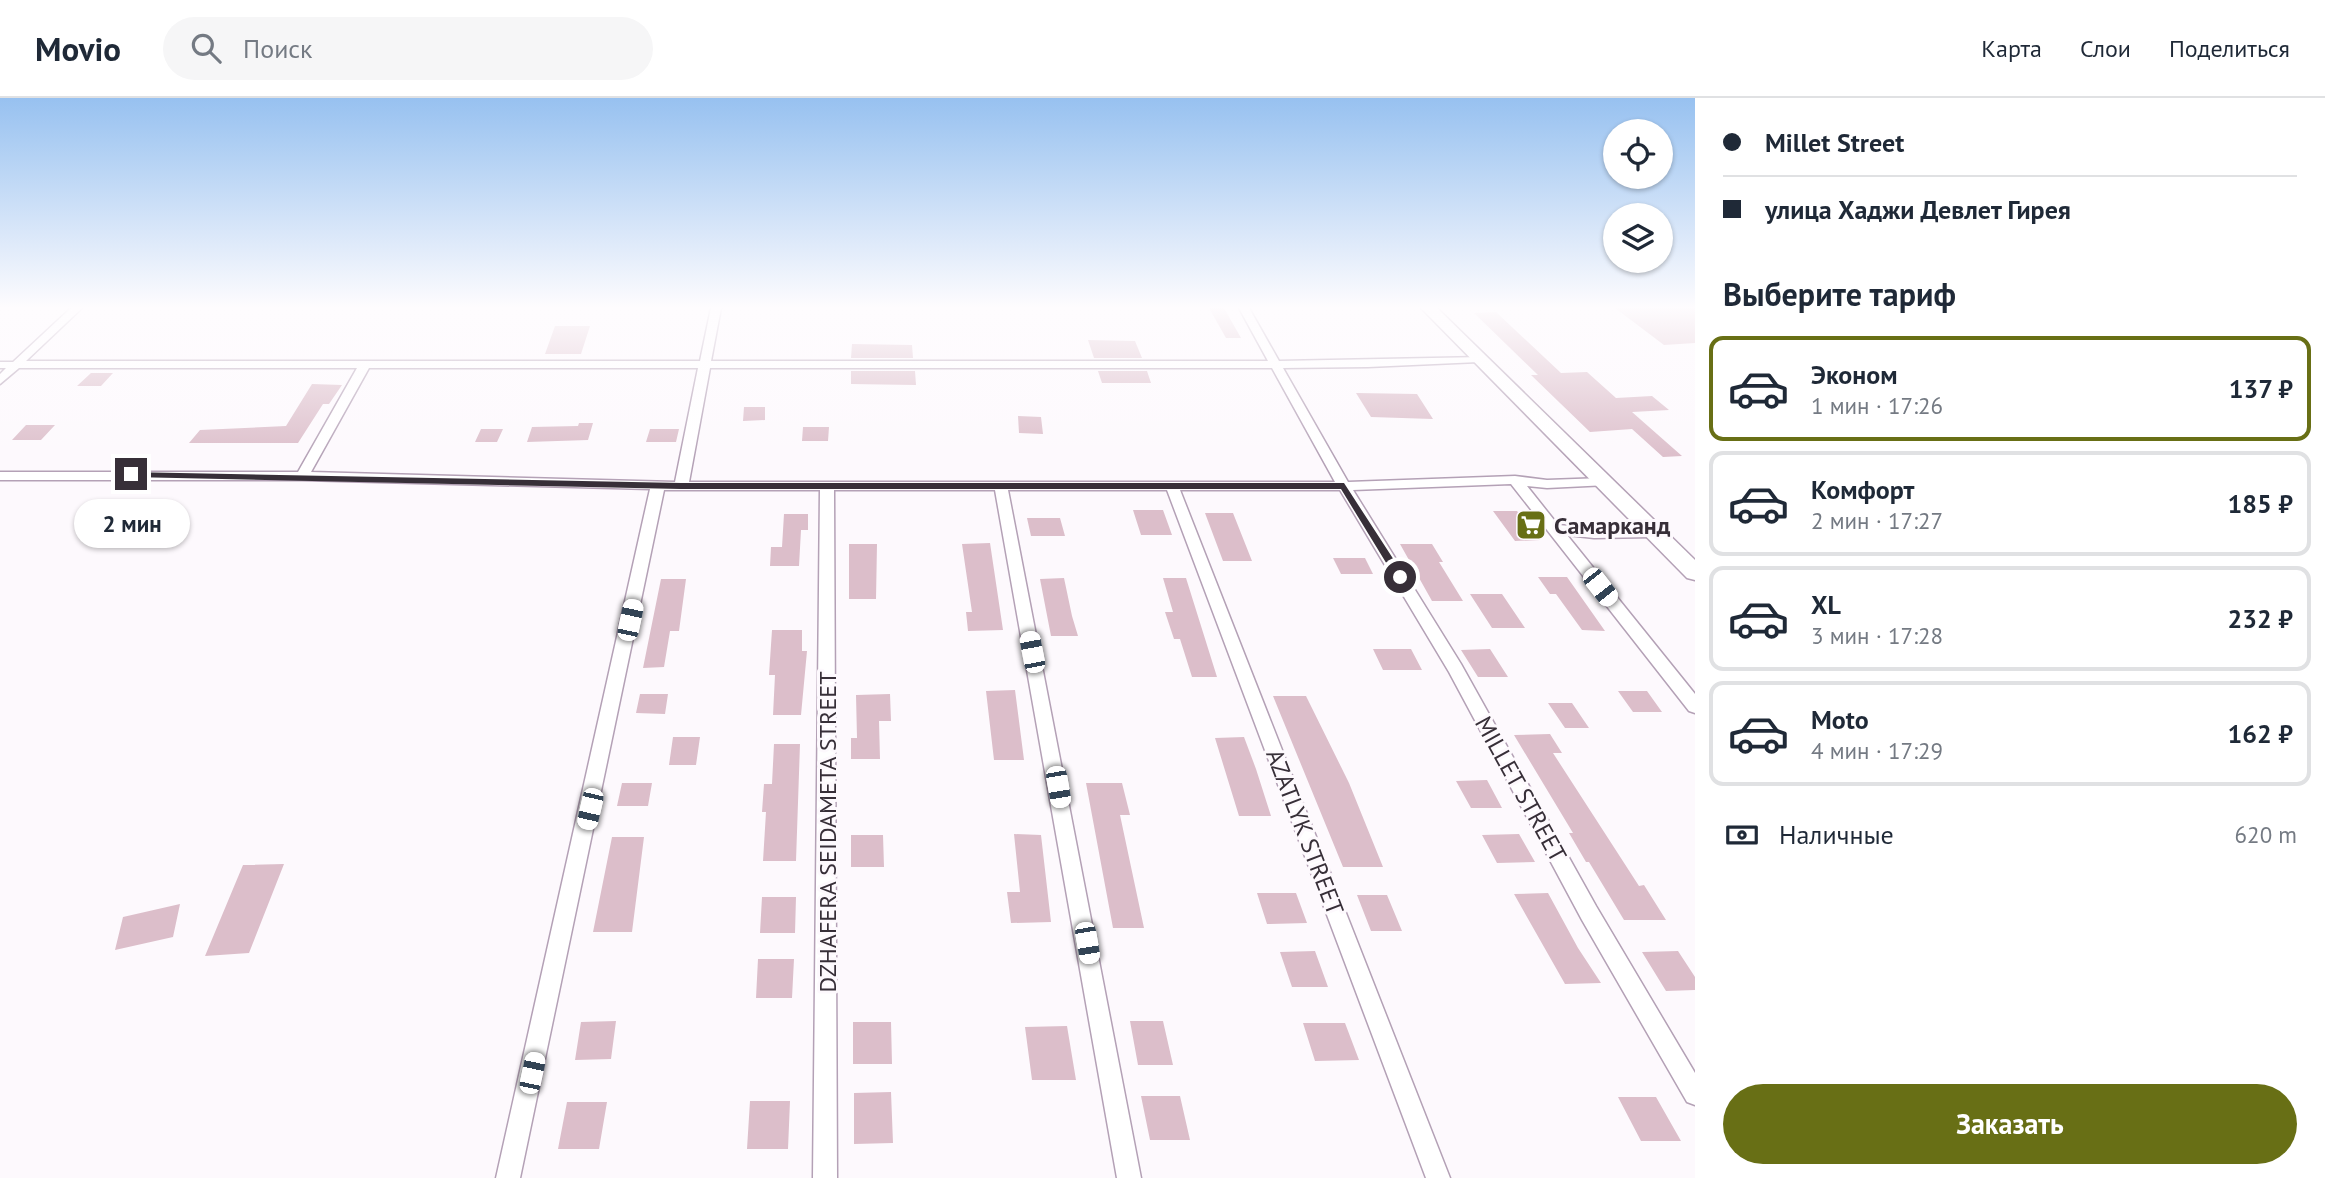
<!DOCTYPE html>
<html lang="ru">
<head>
<meta charset="utf-8">
<style>
  body { margin:0; font-family:"PT Sans",sans-serif; background:#f6f6f7; color:#1f2937; height:100vh; display:flex; flex-direction:column; font-size:26px; white-space:nowrap }
  * { box-sizing:border-box; margin:0 }
  p { font-size:23px; color:#747a83 }
  .icon { flex:none; width:38px; height:38px; fill:none; stroke:currentColor; stroke-width:2; stroke-linecap:round; stroke-linejoin:round }
  .map { position:relative; flex:1; overflow:hidden }
  .sheet { display:flex; flex-direction:column; background:#fff; width:630px }
  .sheet>* { flex:none }
  .top-card { display:grid; align-content:center; height:154px; padding:0 28px; background:#fff }
  .buttons { position:absolute; left:1603px; top:21px; display:grid; gap:14px }
  .buttons a { display:grid; place-items:center; width:70px; height:70px; border-radius:50%; background:#fff; box-shadow:0 2px 5px #0004; font-size:35px }
  .end { position:absolute; width:32px; height:32px; margin:-16px; border:9px solid #372f38; background:#fff; box-shadow:0 0 0 4px #fff }
  .from { border-radius:50% }
  .bubble { position:absolute; height:49px; border-radius:24px; background:#fff; box-shadow:0 2px 5px #0004; font-size:23px; font-weight:800; line-height:49px; text-align:center }
  .car { position:absolute; width:21px; height:42px; margin:-21px -10px; border-radius:9px; box-shadow:0 0 5px 2px #0007; background:linear-gradient(#fff 24%,#345 0 40%,#fff 0 76%,#345 0 86%,#fff 0) }
  .top-card b { display:flex; align-items:center; gap:24px; height:66px; font-size:26px }
  .top-card b+b { border-top:2px solid #e0e1e3 }
  .top-card i { width:18px; height:18px; background:#1f2937 }
  ul { padding:0; list-style:none }
  li { display:flex; align-items:center; gap:21px; height:105px; margin:0 14px 10px; padding:0 14px; border:4px solid #e0e1e3; border-radius:14px }
  li div { flex:1 }
  li b { display:block; font-size:26px }
  li em { font-style:normal; font-weight:800 }
  li.current { border-color:#686f15 }
  li>.icon { width:63px; height:63px; stroke-width:1.5 }
  h2 { padding:0 28px; font-size:32px; line-height:84px }
  .pay { display:flex; align-items:center; gap:18px; height:77px; padding:0 28px; font-size:26px }
  .pay p { margin-inline-start:auto }
  .action { display:flex; gap:14px; margin-top:auto; padding:14px 28px }
  .action a { flex:1; height:80px; border-radius:42px; background:#686f15; color:#fff; font-size:28px; font-weight:800; line-height:80px; text-align:center }
  header { display:flex; align-items:center; gap:42px; box-sizing:border-box; height:98px; padding:0 35px; background:#fff; border-bottom:2px solid #e0e1e3 }
  header strong { font-size:33px }
  nav { display:flex; gap:38px; margin-inline-start:auto; font-size:24px }
  .search { width:490px; height:63px; background:#f6f6f7; display:flex; align-items:center; gap:18px; box-sizing:border-box; padding:0 24px; border-radius:38px; color:#747a83; font-size:26px }
  main { display:flex; flex:1; min-height:0 }
  .map>svg:first-child { display:block }
</style>
</head>
<body>
<header>
<strong>Movio</strong>
<div class="search"><svg class="icon" aria-label="search" viewBox="0 0 24 24"><circle cx="10" cy="10" r="6"/><path d="M15 15l6 6"/></svg>Поиск</div>
<nav><a>Карта</a><a>Слои</a><a>Поделиться</a></nav>
</header>
<main>
<div class="map">
<svg width="1695" height="1080" viewBox="0 0 1695 1080">
  <rect width="100%" height="100%" fill="#fdf9fd"/>
  <path fill="#dcbeca" d="M1209,210H1224L1241,240H1226Z
    M1615,210H1695V245L1664,247Z
    M1496,214L1561,275L1587,274L1616,300L1652,298L1669,312L1632,314L1682,358L1663,359L1632,331L1590,334L1531,277H1538L1474,215Z
    M555,228H590L581,256H545Z
    M1088,242L1135,243L1142,260H1094Z
    M852,246L912,247L913,260H851Z
    M851,273H915L916,287L851,286Z
    M1098,273H1147L1151,285H1102Z
    M91,275H113L101,288H77Z
    M312,286L342,287L329,306H323L298,345H189L200,332L286,328Z
    M1356,295L1417,296L1433,321L1371,319Z
    M744,309H765V322L743,323Z
    M1018,318L1041,319L1043,336L1019,335Z
    M579,325H593L588,342L527,344L532,329L578,328Z
    M26,327H55L41,342H12Z
    M803,329H829L828,343H802Z
    M481,331H503L497,344H475Z
    M650,331H679L676,344H646Z
    M1133,412H1163L1172,437H1141Z
    M1493,413H1517L1540,442L1515,443Z
    M1205,415H1233L1252,463H1223Z
    M784,416H808V432H801L799,468H770L771,449H782Z
    M1027,420H1060L1065,438H1031Z
    M990,445L1003,532L968,533L966,514H972L962,446Z
    M849,446H877L876,501H849Z
    M1400,446H1432L1443,464H1439L1463,503H1432Z
    M1333,460H1365L1373,476H1341Z
    M1538,479H1567L1605,533L1582,532L1556,496H1550Z
    M1064,480L1072,518L1078,538H1051L1040,481Z
    M1163,480H1186L1217,579H1192L1180,541H1174L1165,514H1173Z
    M661,481H686L679,533H670L664,569L643,570Z
    M1470,496H1502L1525,530H1492Z
    M772,532H802V553H807L801,617H773L775,577H769Z
    M1373,551H1411L1422,572H1383Z
    M1490,551L1508,579H1478L1461,552Z
    M1015,592L1024,662H994L986,593Z
    M1618,593H1647L1662,614H1633Z
    M640,596H668L665,616L636,615Z
    M890,596L891,623H879L880,661H851V640H857L856,597Z
    M1273,598H1306L1349,685L1383,769H1343Z
    M1548,605H1572L1589,630H1565Z
    M1550,636L1562,655H1553L1639,788L1644,787L1666,822H1624L1589,764H1586L1569,735H1573L1514,637Z
    M673,639H700L696,667H669Z
    M1244,639L1256,671L1271,718H1239L1215,640Z
    M774,646H800L796,763H763L766,714H762L764,686H772Z
    M1487,682L1502,710H1471L1456,683Z
    M622,685H652L648,708H617Z
    M1086,685H1122L1130,717H1120L1144,830H1113Z
    M1014,736L1041,737L1051,824L1011,825L1007,794H1020Z
    M1519,736L1535,764L1497,765L1482,737Z
    M851,737H883L884,769H851Z
    M612,739H644L632,834H593Z
    M284,766L249,855L205,858L243,767Z
    M1257,795H1296L1307,825L1267,826Z
    M1548,795L1578,850L1601,885L1565,886L1514,796Z
    M1357,797H1387L1402,833H1371Z
    M762,799H796L795,835H760Z
    M180,806L173,839L115,852L123,819Z
    M1315,853L1328,889H1292L1280,854Z
    M1678,853L1695,879V892L1666,893L1642,854Z
    M758,861H794L792,900H756Z
    M616,923L611,961L575,962L581,924Z
    M1130,923H1163L1173,967H1138Z
    M853,924H891L892,966H853Z
    M1303,925H1345L1359,962L1315,963Z
    M1067,928L1076,982H1032L1025,929Z
    M891,994L893,1045L854,1046V995Z
    M1141,998H1180L1190,1042H1150Z
    M1618,999H1656L1681,1043H1641Z
    M750,1003H790L788,1051H747Z
    M567,1004H607L599,1051H558Z"/>
  <g fill="none" stroke-linecap="round" stroke-linejoin="round">
    <g stroke="#b4a1b6" stroke-width="3">
      <path id="street" d="M71,210H82L26,263H700L711,210H721L711,263H1268L1239,210H1249L1279,263L1483,259V263L1479,264L1368,269L1283,270L1348,384L1515,378L1547,382L1603,380L1610,384L1608,387L1547,390L1527,388L1558,427L1594,430L1653,429L1660,434L1653,439L1594,440L1567,437L1695,596V615L1689,613L1511,386L1353,392L1461,566L1596,808L1695,975V1007L1687,1004L1582,822L1449,574L1340,392H1180L1450,1080H1426L1167,392H1008L1141,1080H1117L995,392H834L837,1080H813L820,392H664L520,1080H496L650,391L302,382H0V374H298L357,270H19L0,286V276L6,270H0V264H13ZM369,270H698L675,384L311,374ZM710,270H1272L1335,384H689Z"/>
    </g>
    <g stroke="#b4a1b6" stroke-width="3">
      <path id="secondary" d="M1421,210H1437L1695,462V482L1687,480Z"/>
    </g>
    <use href="#street" fill="#fff" fill-rule="evenodd"/>
    <use href="#secondary" fill="#fff" fill-rule="evenodd"/>
  </g>
  <linearGradient id="sky" x2="0" y2="1"><stop stop-color="#97c1f0"/><stop offset="0.58" stop-color="#fefcfe"/><stop offset="1" stop-color="#fefcfe" stop-opacity="0"/></linearGradient>
  <rect width="1695" height="361" fill="url(#sky)"/>
  <path fill="#372f38" d="M128,374L681,385H1344L1405,479L1396,481L1341,391H681L131,379Z"/>
  <defs>
    <g id="supermarket-square" transform="scale(1.575)"><rect x="-9" y="-9" width="18" height="18" rx="4" fill="#686f15" stroke="#fdf9fd"/><path d="M-6-5.5h2.5l.6 2H6L4.5 2H-2.5L-4.4-4H-6ZM-1.5 3.2a1.3 1.3 0 1 0 .1 0ZM3 3.2a1.3 1.3 0 1 0 .1 0Z" fill="#fff"/></g>
  </defs>
  <g fill-rule="evenodd">
    <use href="#supermarket-square" x="1531" y="427"/>
  </g>
  <g text-anchor="middle" dominant-baseline="central" stroke-width="6" stroke-linejoin="round" paint-order="stroke">
    <g font-size="24" font-weight="bold" fill="#372f38" stroke="#fdf9fd" text-anchor="start">
      <text x="1554" y="427">Самарканд</text>
    </g>
    <g font-size="24" fill="#372f38" stroke="#fdf9fd">
      <text transform="translate(1521 691) rotate(61)">MILLET STREET</text>
      <text transform="translate(827 734) rotate(-90)">DZHAFERA SEIDAMETA STREET</text>
      <text transform="translate(1305 734) rotate(69)">AZATLYK STREET</text>
    </g>
  </g>
</svg>
<div class="buttons">
<a><svg class="icon" aria-label="locate" viewBox="0 0 24 24"><circle cx="12" cy="12" r="6"/><path d="M12 2v4M12 18v4M2 12h4M18 12h4"/></svg></a>
<a><svg class="icon" aria-label="layers" viewBox="0 0 24 24"><path d="M12 4l9 5-9 5-9-5zM3 14l9 5 9-5"/></svg></a>
</div>
<i class="end from" style="left:1400px;top:479px"></i>
<i class="end" style="left:131px;top:376px"></i>
<div class="bubble" style="left:74px;top:401px;width:116px">2 мин</div>
<i class="car" style="left:1600px;top:489px;rotate:142deg"></i>
<i class="car" style="left:630px;top:522px;rotate:12deg"></i>
<i class="car" style="left:1032px;top:554px;rotate:349deg"></i>
<i class="car" style="left:1058px;top:689px;rotate:170deg"></i>
<i class="car" style="left:590px;top:711px;rotate:193deg"></i>
<i class="car" style="left:1087px;top:845px;rotate:170deg"></i>
<i class="car" style="left:532px;top:975px;rotate:12deg"></i>
</div>
<section class="sheet">
<div class="top-card">
<b><i class="from"></i>Millet Street</b>
<b><i></i>улица Хаджи Девлет Гирея</b>
</div>
<h2>Выберите тариф</h2>
<ul>
<li class="current"><svg class="icon" aria-label="car" viewBox="0 0 24 24"><path d="M5 17H2v-5l4-1 3-4h7l3 4 3 1v5h-3M9 17h6M6 11h13"/><circle cx="7" cy="17" r="2"/><circle cx="17" cy="17" r="2"/></svg><div><b>Эконом</b><p>1 мин · 17:26</p></div><em>137 ₽</em></li>
<li><svg class="icon" aria-label="car" viewBox="0 0 24 24"><path d="M5 17H2v-5l4-1 3-4h7l3 4 3 1v5h-3M9 17h6M6 11h13"/><circle cx="7" cy="17" r="2"/><circle cx="17" cy="17" r="2"/></svg><div><b>Комфорт</b><p>2 мин · 17:27</p></div><em>185 ₽</em></li>
<li><svg class="icon" aria-label="car" viewBox="0 0 24 24"><path d="M5 17H2v-5l4-1 3-4h7l3 4 3 1v5h-3M9 17h6M6 11h13"/><circle cx="7" cy="17" r="2"/><circle cx="17" cy="17" r="2"/></svg><div><b>XL</b><p>3 мин · 17:28</p></div><em>232 ₽</em></li>
<li><svg class="icon" aria-label="car" viewBox="0 0 24 24"><path d="M5 17H2v-5l4-1 3-4h7l3 4 3 1v5h-3M9 17h6M6 11h13"/><circle cx="7" cy="17" r="2"/><circle cx="17" cy="17" r="2"/></svg><div><b>Moto</b><p>4 мин · 17:29</p></div><em>162 ₽</em></li>
</ul>
<div class="pay"><svg class="icon" aria-label="cash" viewBox="0 0 24 24"><path d="M3 7h18v10H3z"/><circle cx="12" cy="12" r="2"/></svg>Наличные<p>620 m</p></div>
<div class="action"><a>Заказать</a></div>
</section>
</main>
</body>
</html>
